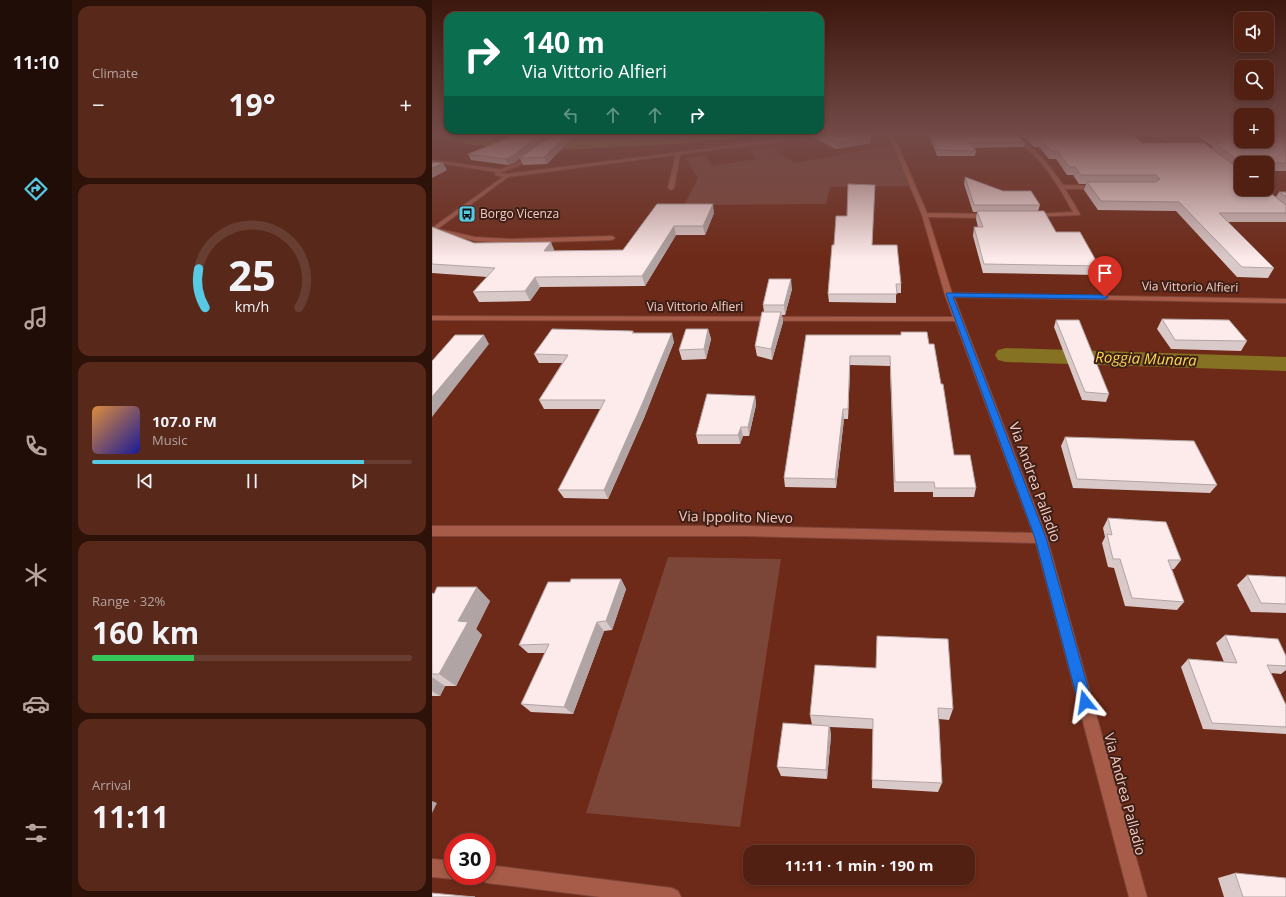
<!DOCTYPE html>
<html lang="en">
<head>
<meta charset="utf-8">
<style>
	:root { --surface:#522012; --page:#58281b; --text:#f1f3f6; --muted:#b5a39f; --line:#683e32; --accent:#58c9e3 }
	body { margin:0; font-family:"Open Sans",sans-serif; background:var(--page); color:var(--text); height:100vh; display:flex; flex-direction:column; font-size:15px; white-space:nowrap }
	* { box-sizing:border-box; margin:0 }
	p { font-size:13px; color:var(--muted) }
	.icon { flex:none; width:22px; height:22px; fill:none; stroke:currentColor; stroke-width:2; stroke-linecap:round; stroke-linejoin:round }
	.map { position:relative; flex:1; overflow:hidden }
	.details { display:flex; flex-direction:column; gap:6px; padding:6px; background:#2d120a; width:360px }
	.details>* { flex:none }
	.banner { position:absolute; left:12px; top:12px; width:380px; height:122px; border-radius:12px; box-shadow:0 2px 6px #0003,0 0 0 1px var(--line); background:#0b6e4f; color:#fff; overflow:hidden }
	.buttons { position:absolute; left:802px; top:12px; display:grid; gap:8px }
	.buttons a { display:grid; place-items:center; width:40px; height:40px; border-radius:8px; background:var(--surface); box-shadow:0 2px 6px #0003,0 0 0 1px var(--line); font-size:20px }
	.speed { position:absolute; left:12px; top:833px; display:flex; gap:8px; font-size:20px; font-weight:700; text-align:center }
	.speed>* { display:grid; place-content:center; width:52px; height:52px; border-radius:50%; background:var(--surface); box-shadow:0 2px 6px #0003,0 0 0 1px var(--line); line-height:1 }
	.speed .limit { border:6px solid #d22; background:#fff; color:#111 }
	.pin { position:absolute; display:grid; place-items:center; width:34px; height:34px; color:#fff; margin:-41px -17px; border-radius:50% 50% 50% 0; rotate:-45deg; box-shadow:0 0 4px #0007 }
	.pin .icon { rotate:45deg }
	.me { position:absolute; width:44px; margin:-22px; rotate:345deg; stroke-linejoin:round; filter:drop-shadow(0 0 3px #0008) }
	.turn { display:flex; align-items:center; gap:14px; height:84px; padding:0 12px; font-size:18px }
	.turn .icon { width:52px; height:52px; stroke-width:2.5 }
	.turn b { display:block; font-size:28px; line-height:34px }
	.lanes { display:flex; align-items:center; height:38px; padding:0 12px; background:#0003; justify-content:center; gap:20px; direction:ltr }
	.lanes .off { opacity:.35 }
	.big { font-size:30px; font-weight:700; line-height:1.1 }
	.details .card { flex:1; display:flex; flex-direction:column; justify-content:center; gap:6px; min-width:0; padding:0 14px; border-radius:12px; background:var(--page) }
	.details .dial { align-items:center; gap:0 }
	.dial svg { height:104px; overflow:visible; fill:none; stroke:var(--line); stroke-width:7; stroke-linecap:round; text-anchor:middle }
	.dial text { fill:var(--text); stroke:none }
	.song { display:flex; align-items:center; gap:12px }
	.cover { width:48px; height:48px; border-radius:6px; background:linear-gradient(135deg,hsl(30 70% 55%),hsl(240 70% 35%)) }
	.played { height:4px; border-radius:2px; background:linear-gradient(90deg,var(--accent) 85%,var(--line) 85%) }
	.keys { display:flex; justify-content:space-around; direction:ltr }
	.heat { display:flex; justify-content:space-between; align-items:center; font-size:22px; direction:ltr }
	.charge { height:6px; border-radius:3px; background:linear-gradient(90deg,#34c759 32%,var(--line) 0) }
	.trip { position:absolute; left:311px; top:845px; width:232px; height:40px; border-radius:12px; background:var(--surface); box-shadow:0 2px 6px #0003,0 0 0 1px var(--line); font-weight:700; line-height:40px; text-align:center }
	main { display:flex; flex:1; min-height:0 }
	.tabs { display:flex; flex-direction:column; width:72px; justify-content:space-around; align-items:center; background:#210d07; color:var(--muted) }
	.tabs .icon { width:28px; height:28px }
	.tabs .active { color:var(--accent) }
	.tabs b { font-size:18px; color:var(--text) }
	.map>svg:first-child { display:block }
</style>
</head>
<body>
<main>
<nav class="tabs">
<b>11:10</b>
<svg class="icon active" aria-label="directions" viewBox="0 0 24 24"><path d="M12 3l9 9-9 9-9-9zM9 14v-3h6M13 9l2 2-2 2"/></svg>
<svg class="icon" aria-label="music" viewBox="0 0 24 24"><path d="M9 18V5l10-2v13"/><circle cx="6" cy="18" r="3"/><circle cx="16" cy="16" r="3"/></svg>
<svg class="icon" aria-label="phone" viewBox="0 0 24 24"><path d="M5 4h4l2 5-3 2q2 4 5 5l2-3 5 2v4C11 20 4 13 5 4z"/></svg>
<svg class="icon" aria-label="climate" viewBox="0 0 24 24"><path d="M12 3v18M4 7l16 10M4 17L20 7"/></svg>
<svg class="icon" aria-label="car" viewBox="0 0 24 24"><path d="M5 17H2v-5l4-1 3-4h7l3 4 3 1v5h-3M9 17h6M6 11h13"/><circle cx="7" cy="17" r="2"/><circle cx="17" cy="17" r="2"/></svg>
<svg class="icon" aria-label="filters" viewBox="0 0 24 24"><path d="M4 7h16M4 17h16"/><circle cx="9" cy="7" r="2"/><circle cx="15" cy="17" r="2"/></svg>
</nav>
<section class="details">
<div class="card"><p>Climate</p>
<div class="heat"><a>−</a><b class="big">19°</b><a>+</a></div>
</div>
<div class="card dial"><svg viewBox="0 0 100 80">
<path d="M14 69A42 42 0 1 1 86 69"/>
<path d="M14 69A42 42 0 0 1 9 39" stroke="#58c9e3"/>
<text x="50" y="56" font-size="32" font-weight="700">25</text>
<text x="50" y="72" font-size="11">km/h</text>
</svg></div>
<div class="card">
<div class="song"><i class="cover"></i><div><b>107.0 FM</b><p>Music</p></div></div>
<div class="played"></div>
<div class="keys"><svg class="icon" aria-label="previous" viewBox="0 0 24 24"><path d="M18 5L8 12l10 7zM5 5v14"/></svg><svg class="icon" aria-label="pause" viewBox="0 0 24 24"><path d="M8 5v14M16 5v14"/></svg><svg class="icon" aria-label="next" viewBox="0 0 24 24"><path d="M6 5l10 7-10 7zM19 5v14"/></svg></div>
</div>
<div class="card"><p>Range · 32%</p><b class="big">160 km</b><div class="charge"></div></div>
<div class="card"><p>Arrival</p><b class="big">11:11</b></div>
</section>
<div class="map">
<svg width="854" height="897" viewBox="0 0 854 897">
	<rect width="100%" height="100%" fill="#6e2a18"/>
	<!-- green -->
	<g fill="#7b4638">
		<path d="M23 133H118L87 143 42 138Z"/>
		<path d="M132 133H295L226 140 122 144Z"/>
		<path d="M461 145 477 186 398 187 394 204 252 205 266 178 254 158 274 156 280 166 325 159 318 151 341 147 362 163Z"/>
		<path d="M236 557 349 559 308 827 154 813Z"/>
	</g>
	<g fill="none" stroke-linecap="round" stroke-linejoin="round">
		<!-- canal -->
		<g fill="#857223" fill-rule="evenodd">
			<path d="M0 133H16L62 141 103 143 201 139 285 133H321L319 135 315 137C267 142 218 146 169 148 112 151 56 151 0 136Z"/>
			<path d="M574 348 854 357V371L574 362 566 360 563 355 566 350Z"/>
		</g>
		<!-- lane casing -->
		<g stroke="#7e4236" stroke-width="2">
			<g id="lane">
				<path d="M246 153 248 154 242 188 239 190 236 188 244 154Z"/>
				<path d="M0 859 21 861V876H27L21 879 0 877Z"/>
				<path d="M55 865 240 888 246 891 249 897H168L55 883 49 880 47 876H55Z"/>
			</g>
		</g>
		<!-- street casing -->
		<g stroke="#7e4236" stroke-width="2">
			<g id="street">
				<path d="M456 133 511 134 513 135 511 136H462L495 213 557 214 560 216 557 218 496 217 520 293 854 299V303L522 297 615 538 715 897H697L604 543 313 536H0V526H313L601 533 523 321 0 320V316L521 317 513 295 490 215Z"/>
				<path d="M718 133H723L740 141 760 145 758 146 737 143Z"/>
				<path d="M749 133H781L779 134H751Z"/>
				<path d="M579 135H583C603 148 618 165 631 185L668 186V188L666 189H633L648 214 647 215 599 217V215L601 214 641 212C625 183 609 156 579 137Z"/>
				<path d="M97 153 101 154 87 166 67 173 64 171 83 164Z"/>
				<path d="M2 228 43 237 78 239 180 236 183 238 180 240 78 243 43 241 0 231V229Z"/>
			</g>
		</g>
		<!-- secondary casing -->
		<g stroke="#7e4236" stroke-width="2">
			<path id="secondary" d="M399 133H409L76 177 0 233V228L71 177 63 175 64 172 0 162V160L67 169 70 171 68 173 75 174Z"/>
		</g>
		<!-- path -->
		<g stroke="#b88273" stroke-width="1" stroke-dasharray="0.5 1.5" stroke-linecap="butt">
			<path d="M33 133 75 140"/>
			<path d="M175 133 246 134"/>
			<path d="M141 135 174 133"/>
			<path d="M57 136 86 135"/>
			<path d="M134 142 187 140 269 133"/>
		</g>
		<!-- lane -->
		<use href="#lane" fill="#a65c48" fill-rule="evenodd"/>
		<!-- street -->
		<use href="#street" fill="#a65c48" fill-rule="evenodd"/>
		<!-- secondary -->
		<use href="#secondary" fill="#a65c48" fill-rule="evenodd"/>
	</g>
	<!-- wall -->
	<g fill="#dac9c9" fill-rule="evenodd">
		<path d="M89 133H122L117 136 82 163 76 165 39 160 36 154Z"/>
		<path d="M123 133H145L115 164 91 165 88 158 119 136Z"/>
		<path d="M372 133H434L439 136V143L404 149 382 138V134L375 135Z"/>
		<path d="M498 133 593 142 592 147 542 148 544 151 543 156H505L498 138Z"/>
		<path d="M583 133H699L710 143 780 149 781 147 766 136 767 133H854V171H842L841 187 838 193 844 197 847 192H854V222H796L842 268 836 278 805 277 744 211 666 210 652 190 654 184H647L641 175H635L624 159H617L607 147H602L595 140ZM809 163H835V189H809Z"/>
		<path d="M533 177 608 205 606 211 624 232 667 266 664 275 551 273 541 236 542 227H546L544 219 545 212H541L532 184Z"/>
		<path d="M443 185 440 245 469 284V293H464V303L397 302 396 294 402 245 415 216Z"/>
		<path d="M225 204 282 213 273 235H244L213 286 108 287 98 301 47 302 41 292 55 277 0 273V227L42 243 123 251 191 250Z"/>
		<path d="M360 289 353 315H350L351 322 340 360 325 356 323 346 332 312 331 305Z"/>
		<path d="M730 319 815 341 809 351 739 349 725 329Z"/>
		<path d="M624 320 677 394 674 402 650 400 622 327Z"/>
		<path d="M276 329 279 339 274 359 250 360 247 350Z"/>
		<path d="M201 331 202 333 242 342 212 418 176 499 132 498 126 490 169 409H112L107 400 130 363H107L102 354Z"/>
		<path d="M469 332 497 344 509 384 522 455 544 488 542 497H501V492H462L458 366 418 365 416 419H412L404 488 353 487 352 478 374 335H469Z"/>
		<path d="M323 396 324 405 317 436H311L308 444H266L264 435Z"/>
		<path d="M633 437 785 485 778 493 641 488 629 446Z"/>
		<path d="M676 518 749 560 742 569H740L752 602 745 610 693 606 682 568 676 567 670 543 673 537 671 528Z"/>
		<path d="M815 575 854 577V613L819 612 805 585Z"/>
		<path d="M189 579 194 589 180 630 172 631 141 714 99 712 89 704 113 653H96L87 645 138 582Z"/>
		<path d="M0 593 58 601 44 629 50 635 24 686H13L8 696H0Z"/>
		<path d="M793 635 854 656V670L849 674 839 673 854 705V734L771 729 749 667 756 659 792 662 784 643Z"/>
		<path d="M445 636 521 709 517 720 507 719 510 783 506 792 440 788 441 729 398 727 399 736 395 779 349 776 345 767 380 725 378 715 444 668Z"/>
		<path d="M803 873 854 897H792L786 878Z"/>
	</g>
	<!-- shaded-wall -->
	<g fill="#b1a4a4">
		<path d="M111 133H122L117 136 82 163 76 165 73 159Z"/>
		<path d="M137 133H145L115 164 112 157Z"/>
		<path d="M375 133H382V134L375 135Z"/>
		<path d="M439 136V143L404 149V142Z"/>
		<path d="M11 163 15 170 0 178V168Z"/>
		<path d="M281 204 282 213 273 235 271 226Z"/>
		<path d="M242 226 244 235 213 286 210 276Z"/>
		<path d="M119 242 123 252 112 251Z"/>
		<path d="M103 277 108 287 98 301 93 291Z"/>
		<path d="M359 279 360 289 353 315 352 305Z"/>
		<path d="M349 312 351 322 340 360 339 349Z"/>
		<path d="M276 329 279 339 274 359 272 349Z"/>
		<path d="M240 333 242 342 212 418 176 499 172 490Z"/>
		<path d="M52 335 57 344 0 417V397Z"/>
		<path d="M418 356V365L416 419V409Z"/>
		<path d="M323 396 324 405 317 436 316 427Z"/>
		<path d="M411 409 412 419 404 488 403 479Z"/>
		<path d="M309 427 311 436 308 444 306 435Z"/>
		<path d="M189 579 194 589 180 630 174 621Z"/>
		<path d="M45 587 58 601 44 629 50 635 24 686 7 674 26 621Z"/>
		<path d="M165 622 172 631 141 714 132 707Z"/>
		<path d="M0 677 13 686 8 696 0 691Z"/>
		<path d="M397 726 399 736 395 779 394 770Z"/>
		<path d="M0 801 5 803 0 813Z"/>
	</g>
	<!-- building -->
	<g fill="#fdeaea" stroke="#b1a4a4">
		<path d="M89 133H111L80 156 73 159 36 154Z"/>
		<path d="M123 133H137L112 157 88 158 119 136Z"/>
		<path d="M385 133H434L439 136 404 142Z"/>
		<path d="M499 133H581L593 142H538L544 151 505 150Z"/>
		<path d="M597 133H699L710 143H772L809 170V189H833L854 205V213H787L842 268 810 267 747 202 669 201 655 182H723L728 179 724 175H649L643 167H637L626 151H619L609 139H604Z"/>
		<path d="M775 133H809V141H835V133H854V163H842L841 187 835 182V163H809L783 143H790Z"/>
		<path d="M0 162 11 163 0 168Z"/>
		<path d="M533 177 571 191H599L608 205H542Z"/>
		<path d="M416 184 443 185 440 245H465L469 284H464L465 294H396L400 245H402L404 216H415Z"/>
		<path d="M847 192H854V197Z"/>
		<path d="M225 204H281L271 226H242L210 276 103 277 93 291 41 292 63 268 0 264V227L42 243 119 242 112 251 191 250Z"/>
		<path d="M545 211H612L624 232H648L667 266 552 264 542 227H551Z"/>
		<path d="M337 279H359L352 305H331Z"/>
		<path d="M330 312H349L339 349 323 346Z"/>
		<path d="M730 319 797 320 815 341 743 340Z"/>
		<path d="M624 320H647L677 394 653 392Z"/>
		<path d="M120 329 201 331 200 333H240L208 409 172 490H126L173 400H107L136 355 102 354Z"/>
		<path d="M254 329H276L272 349 247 350Z"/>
		<path d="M469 332H495L497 344H502L509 384H511L522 455H538L544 488H503L502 482H463L458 356H418L416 409H411L403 479 352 478 374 335H469Z"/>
		<path d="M23 335H52L0 397V361Z"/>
		<path d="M275 394 323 396 316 427H309L306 435H264Z"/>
		<path d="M633 437 762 441 785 485 645 479Z"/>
		<path d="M676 518 734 522 749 560H736L752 602 700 598 688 559H681L675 534 680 535Z"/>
		<path d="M815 575 854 577V604L829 603Z"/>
		<path d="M139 579H189L174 621 165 622 132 707 89 704 117 644 87 645 116 582H138Z"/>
		<path d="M5 587H45L26 621 36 622 7 674H0V593L2 594Z"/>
		<path d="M793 635 846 639 854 656V666L835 665 854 705V727L780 723 756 659 805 663Z"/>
		<path d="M445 636 516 639 521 709 506 708 510 783 440 780 441 719 378 715 383 665 444 668Z"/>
		<path d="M351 723 397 726 394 770 345 767Z"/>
		<path d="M803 873 854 878V897H811Z"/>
		<path d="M0 893 43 897H0Z"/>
	</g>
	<!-- sky -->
	<linearGradient id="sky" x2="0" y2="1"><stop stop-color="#3c170d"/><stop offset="0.52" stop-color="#734a48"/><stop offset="1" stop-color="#734a48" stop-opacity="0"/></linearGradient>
	<rect width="854" height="258" fill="url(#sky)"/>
	<!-- route -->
	<path fill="#1a73e8" stroke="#114b97" d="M515 293 673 295 676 297 673 299 521 297 614 538 660 702 658 707 653 709 648 707 646 702 603 538 514 294Z"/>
	<!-- icons -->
	<defs>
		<g id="bus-square" transform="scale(0.9)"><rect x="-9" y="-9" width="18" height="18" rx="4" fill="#58c9e3" stroke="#3e1f17"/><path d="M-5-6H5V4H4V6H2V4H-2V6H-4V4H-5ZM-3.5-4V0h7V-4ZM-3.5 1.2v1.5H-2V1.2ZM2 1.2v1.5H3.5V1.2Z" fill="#111"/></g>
	</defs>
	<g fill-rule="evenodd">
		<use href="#bus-square" x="35" y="214"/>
	</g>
	<g text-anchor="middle" stroke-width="4" stroke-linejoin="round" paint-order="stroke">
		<!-- far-poi labels -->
		<g font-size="12" fill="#f6ccc0" stroke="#3e1f17" text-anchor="start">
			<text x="48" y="218">Borgo Vicenza</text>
		</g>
		<!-- far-street labels -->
		<g font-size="12" fill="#f6ccc0" stroke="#3e1f17">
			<text transform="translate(758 287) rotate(1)" y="4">Via Vittorio Alfieri</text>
			<text x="263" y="311">Via Vittorio Alfieri</text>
		</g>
		<!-- street labels -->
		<g font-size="14" fill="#f6ccc0" stroke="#3e1f17">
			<text transform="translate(603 482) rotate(70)" y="5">Via Andrea Palladio</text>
			<text transform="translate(304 517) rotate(1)" y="5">Via Ippolito Nievo</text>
			<text transform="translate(693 794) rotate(75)" y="5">Via Andrea Palladio</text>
		</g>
		<!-- water labels -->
		<g font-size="15" font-style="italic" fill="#f9d951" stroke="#3e1f17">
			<text transform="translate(714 359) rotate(2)" y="5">Roggia Munara</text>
		</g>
	</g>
</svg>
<div class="buttons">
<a><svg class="icon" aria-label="sound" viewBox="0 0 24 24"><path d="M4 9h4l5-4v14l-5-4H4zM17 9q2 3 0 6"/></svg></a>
<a><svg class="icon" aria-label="search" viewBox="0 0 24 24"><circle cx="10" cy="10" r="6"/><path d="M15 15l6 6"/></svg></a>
<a>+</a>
<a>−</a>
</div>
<div class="speed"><div class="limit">30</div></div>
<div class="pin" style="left:673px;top:297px;background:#d93025"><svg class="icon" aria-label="arrive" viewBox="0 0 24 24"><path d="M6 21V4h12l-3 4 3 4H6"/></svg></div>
<svg class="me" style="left:653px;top:702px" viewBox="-20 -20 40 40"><path d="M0-17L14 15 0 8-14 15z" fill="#1a73e8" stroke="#fff" stroke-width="4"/></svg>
<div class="trip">11:11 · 1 min · 190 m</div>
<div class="banner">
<div class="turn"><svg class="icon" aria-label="right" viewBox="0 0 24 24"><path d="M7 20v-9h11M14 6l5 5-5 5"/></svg><div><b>140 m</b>Via Vittorio Alfieri</div></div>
<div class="lanes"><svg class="icon off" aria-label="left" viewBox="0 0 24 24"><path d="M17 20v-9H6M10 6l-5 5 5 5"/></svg><svg class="icon off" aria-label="ahead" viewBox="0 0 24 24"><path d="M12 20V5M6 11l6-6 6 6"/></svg><svg class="icon off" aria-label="ahead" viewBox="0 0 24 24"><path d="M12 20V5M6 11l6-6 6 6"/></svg><svg class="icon" aria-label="right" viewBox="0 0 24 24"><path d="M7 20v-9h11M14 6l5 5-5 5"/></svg></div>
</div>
</div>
</main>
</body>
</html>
